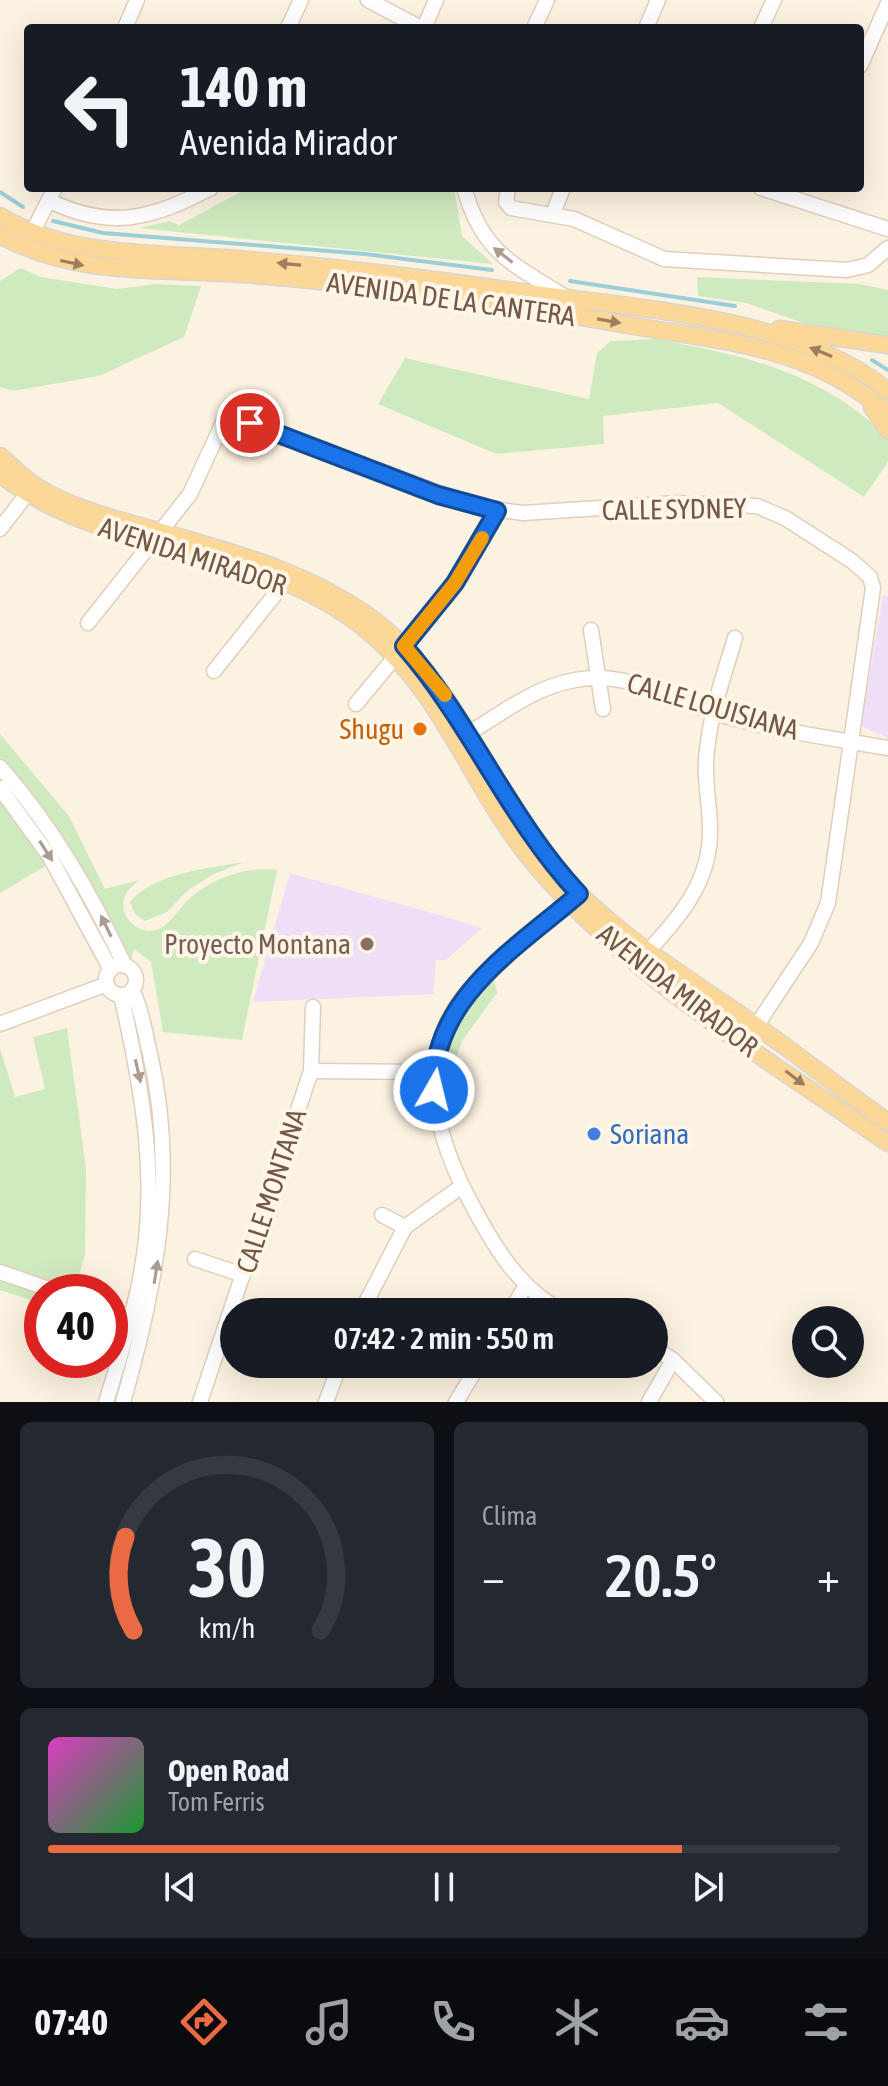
<!DOCTYPE html>
<html lang="es">
<head>
<meta charset="utf-8">
<style>
	:root { --surface:#171b24; --page:#242831; --text:#f1f3f6; --muted:#9ea1a6; --line:#363941; --accent:#e96a43 }
	body { margin:0; font-family:"Asap Condensed",sans-serif; background:var(--page); color:var(--text); height:100vh; display:flex; flex-direction:column; font-size:30px; white-space:nowrap }
	* { box-sizing:border-box; margin:0 }
	p { font-size:26px; color:var(--muted) }
	.icon { flex:none; width:44px; height:44px; fill:none; stroke:currentColor; stroke-width:2; stroke-linecap:round; stroke-linejoin:round }
	.map { position:relative; height:1402px; overflow:hidden }
	.side { display:flex; flex-direction:column; gap:20px; padding:20px; background:#0d0f14; flex:1 }
	.side>* { flex:none }
	.guide { position:absolute; left:24px; top:24px; width:840px; height:168px; border-radius:8px; box-shadow:0 8px 32px #0002; background:#171b24; color:var(--text); overflow:hidden }
	.controls { position:absolute; left:792px; top:1306px; display:grid; gap:16px }
	.controls a { display:grid; place-items:center; width:72px; height:72px; border-radius:50%; background:var(--surface); box-shadow:0 8px 32px #0002; font-size:40px }
	.speed { position:absolute; left:24px; top:1274px; display:flex; gap:16px; font-size:40px; font-weight:700; text-align:center }
	.speed>* { display:grid; place-content:center; width:104px; height:104px; border-radius:50%; background:var(--surface); box-shadow:0 8px 32px #0002; line-height:1 }
	.speed .limit { border:12px solid #d22; background:#fff; color:#111 }
	.pin { position:absolute; display:grid; place-items:center; width:68px; height:68px; color:#fff; margin:-34px; border:4px solid #fff; border-radius:50%; box-shadow:0 2px 8px #0007 }
	.me { position:absolute; width:88px; margin:-44px; rotate:8deg; stroke-linejoin:round; filter:drop-shadow(0 0 6px #0008) }
	.turn { display:flex; align-items:center; gap:28px; height:168px; padding:0 24px; font-size:36px }
	.turn .icon { width:104px; height:104px; stroke-width:2.5 }
	.turn b { display:block; font-size:56px; line-height:68px }
	.big { font-size:60px; font-weight:600; line-height:1.1 }
	.side .card { flex:1; display:flex; flex-direction:column; justify-content:center; gap:12px; min-width:0; padding:0 28px; border-radius:12px; background:var(--page) }
	.side .dial { align-items:center; gap:0 }
	.dial svg { height:208px; overflow:visible; fill:none; stroke:var(--line); stroke-width:7; stroke-linecap:round; text-anchor:middle }
	.dial text { fill:var(--text); stroke:none }
	.song { display:flex; align-items:center; gap:24px }
	.cover { width:96px; height:96px; border-radius:12px; background:linear-gradient(135deg,hsl(310 70% 55%),hsl(130 70% 35%)) }
	.played { height:8px; border-radius:4px; background:linear-gradient(90deg,var(--accent) 80%,var(--line) 80%) }
	.keys { display:flex; justify-content:space-around; direction:ltr }
	.heat { display:flex; justify-content:space-between; align-items:center; font-size:44px; direction:ltr }
	.side .tiles { flex:1; display:grid; gap:20px; grid-template-columns:1fr 1fr }
	.card:last-child { grid-column:span 2 }
	.trip { position:absolute; left:220px; top:1298px; width:448px; height:80px; border-radius:40px; background:var(--surface); box-shadow:0 8px 32px #0002; font-weight:600; line-height:80px; text-align:center }
	.tab-bar { display:flex; height:128px; justify-content:space-around; align-items:center; background:#090b0e; color:var(--muted) }
	.tab-bar .icon { width:56px; height:56px }
	.tab-bar .active { color:var(--accent) }
	.tab-bar b { font-size:36px; color:var(--text) }
	.map>svg:first-child { display:block }
</style>
</head>
<body>
<div class="map">
<svg width="888" height="1402" viewBox="0 0 888 1402">
	<rect width="100%" height="100%" fill="#fcf2e1"/>
	<!-- education -->
	<g fill="#efdef8">
		<path d="M883 595 888 596V738L861 726Z"/>
		<path d="M290 873 439 915 482 928 446 960H436L433 994 253 1002Z"/>
	</g>
	<!-- green -->
	<g fill="#d0eabf">
		<path d="M248 188H454L462 236 493 264 139 228 170 221 179 225Z"/>
		<path d="M20 268 41 277 117 289 156 284 201 286 184 337 99 376 13 391 0 387V281Z"/>
		<path d="M697 277 859 284 888 290V339L815 327 746 303 698 296Z"/>
		<path d="M656 339C748 357 818 370 888 438V462L864 497 718 403 603 416 604 444 496 454 378 404 405 358 589 399 597 353 611 341Z"/>
		<path d="M0 734 69 816 105 889 139 880C135 884 128 889 126 894 115 914 139 938 159 929 170 924 178 910 186 902 209 879 244 866 277 870L242 1040 163 1032 151 962 134 949 129 967 0 762Z"/>
		<path d="M0 786 56 860 0 893Z"/>
		<path d="M244 862 214 874 188 890 167 912 145 921 135 914 130 902C154 873 208 868 244 862Z"/>
		<path d="M494 980 497 993 462 1041 446 1084 442 1086C441 1046 463 1005 494 980Z"/>
		<path d="M67 1028 86 1168 85 1255 74 1292H42V1304L0 1290V1048L15 1097 45 1089 33 1037Z"/>
	</g>
	<g fill="none" stroke-linecap="round" stroke-linejoin="round">
		<!-- stream -->
		<g stroke="#9bced8" stroke-width="4">
			<path d="M0 192 23 207"/>
			<path d="M53 221 103 233 365 254 492 270"/>
			<path d="M570 281 735 306"/>
			<path d="M872 360 888 370"/>
		</g>
		<!-- minor casing -->
		<g stroke="#e1cebd" stroke-width="17">
			<g id="minor">
				<path d="M368 0 421 28"/>
				<path d="M125 28 137 0"/>
				<path d="M288 28 301 0"/>
				<path d="M424 28 436 0"/>
				<path d="M534 28 547 0"/>
				<path d="M646 28 658 0"/>
				<path d="M761 28 774 0"/>
				<path d="M860 66 888 3"/>
				<path d="M464 188C483 254 513 264 567 298"/>
				<path d="M508 188 506 202 511 208 574 219 664 259 847 270 868 265 888 248"/>
				<path d="M761 188 888 229"/>
				<path d="M50 201C112 231 153 218 211 188"/>
				<path d="M553 214 563 188"/>
				<path d="M32 233 55 188"/>
				<path d="M0 529 34 485"/>
				<path d="M88 623 190 494 227 414 477 507 523 513 677 503 757 506 785 518 852 561 870 577 873 588 828 903 811 943 745 1043"/>
				<path d="M591 630 603 709"/>
				<path d="M214 671 289 577"/>
				<path d="M356 704 440 603 497 511"/>
				<path d="M462 737C499 716 531 688 575 680 628 670 666 698 715 713 771 730 830 738 888 748"/>
				<path d="M0 767C53 827 91 894 125 966"/>
				<path d="M0 788 50 857 111 970"/>
				<path d="M648 951C681 916 711 880 710 829 710 803 703 777 707 750 711 711 724 675 735 638"/>
				<circle cx="121" cy="980" r="15"/>
				<path d="M0 1024 107 984"/>
				<path d="M311 1071 433 1072"/>
				<path d="M382 1215 405 1227"/>
				<path d="M195 1259 243 1275"/>
				<path d="M0 1272 58 1292"/>
				<path d="M110 1310 138 1320"/>
				<path d="M361 1312 405 1227 462 1186"/>
				<path d="M510 1312 526 1285"/>
				<path d="M563 1312C518 1288 493 1245 470 1201 435 1135 412 1054 469 990 500 955 540 928 575 897"/>
				<path d="M654 1348 673 1360 716 1402"/>
				<path d="M106 1402C118 1363 131 1324 139 1284 160 1185 143 1092 121 995"/>
				<path d="M123 1402C156 1287 178 1174 150 1054 145 1033 142 1010 132 990"/>
				<path d="M200 1402 311 1071 313 1007"/>
				<path d="M326 1402 340 1364"/>
				<path d="M456 1402 479 1364"/>
				<path d="M649 1402 673 1360"/>
			</g>
		</g>
		<!-- major casing -->
		<g stroke="#dbd4cf" stroke-width="19">
			<g id="major">
				<path d="M0 216C69 258 157 253 236 259 338 267 440 280 542 295 653 310 799 319 888 391"/>
				<path d="M0 235C76 277 159 268 243 274 374 284 505 303 634 326 685 335 738 340 788 357 823 368 861 389 888 414"/>
				<path d="M779 329 888 345"/>
				<path d="M872 407 888 430"/>
				<path d="M0 456C12 466 24 479 37 487 75 510 119 520 161 532 235 553 310 573 372 619 459 683 489 791 557 870 611 933 685 976 751 1022 798 1055 842 1090 888 1122"/>
				<path d="M0 474C103 556 250 542 355 621 446 689 467 785 537 867 633 979 768 1060 888 1143"/>
			</g>
		</g>
		<!-- minor -->
		<use href="#minor" stroke="#fff" stroke-width="14"/>
		<!-- major -->
		<use href="#major" stroke="#fcd898" stroke-width="16"/>
	</g>
	<!-- one-way arrows -->
	<defs><path id="oneway-solid" d="M-6-.8H1V-3.2L6.5 0L1 3.2V.8H-6Z" transform="scale(2)"/></defs>
	<g fill="#ac9b91">
		<use href="#oneway-solid" transform="translate(503 255) rotate(-142)"/>
		<use href="#oneway-solid" transform="translate(46 851) rotate(57)"/>
		<use href="#oneway-solid" transform="translate(106 926) rotate(-116)"/>
		<use href="#oneway-solid" transform="translate(138 1071) rotate(77)"/>
		<use href="#oneway-solid" transform="translate(156 1272) rotate(-81)"/>
	</g>
	<g fill="#9d7e60">
		<use href="#oneway-solid" transform="translate(72 263) rotate(12)"/>
		<use href="#oneway-solid" transform="translate(289 264) rotate(-175)"/>
		<use href="#oneway-solid" transform="translate(609 321) rotate(10)"/>
		<use href="#oneway-solid" transform="translate(821 352) rotate(-158)"/>
		<use href="#oneway-solid" transform="translate(795 1078) rotate(37)"/>
	</g>
	<g fill="none" stroke-linecap="round" stroke-linejoin="round">
		<!-- route casing -->
		<g stroke="#114b97" stroke-width="20">
			<path id="route" d="M250 423 438 495 497 511 455 583 404 646C471 723 509 819 579 894 518 947 431 998 434 1090"/>
		</g>
		<!-- route -->
		<use href="#route" stroke="#1a73e8" stroke-width="14"/>
		<!-- slow -->
		<path stroke="#f59e0b" stroke-width="14" d="M445 695 404 646 455 583 482 538"/>
	</g>
	<!-- markers -->
	<circle fill="#e8710a" stroke="#fff6e7" stroke-width="3" cx="420" cy="729" r="8"/>
	<circle fill="#8d6e63" stroke="#fff6e7" stroke-width="3" cx="367" cy="944" r="8"/>
	<circle fill="#3f7fe0" stroke="#fff6e7" stroke-width="3" cx="594" cy="1134" r="8"/>
	<g text-anchor="middle" stroke-width="8" stroke-linejoin="round" paint-order="stroke">
		<!-- street labels -->
		<g font-size="28" fill="#745848" stroke="#fff6e7">
			<text transform="translate(451 299) rotate(8)" y="10">AVENIDA DE LA CANTERA</text>
			<text transform="translate(674 509) rotate(-1)" y="10">CALLE SYDNEY</text>
			<text transform="translate(193 556) rotate(18)" y="10">AVENIDA MIRADOR</text>
			<text transform="translate(713 706) rotate(16)" y="10">CALLE LOUISIANA</text>
			<text transform="translate(678 990) rotate(38)" y="10">AVENIDA MIRADOR</text>
			<text transform="translate(271 1191) rotate(-72)" y="10">CALLE MONTANA</text>
		</g>
		<!-- food labels -->
		<g font-size="28" fill="#c56008" stroke="#fff6e7" text-anchor="end">
			<text x="404" y="739">Shugu</text>
		</g>
		<!-- education labels -->
		<g font-size="28" fill="#785e54" stroke="#fff6e7" text-anchor="end">
			<text x="351" y="954">Proyecto Montana</text>
		</g>
		<!-- shop labels -->
		<g font-size="28" fill="#366cbe" stroke="#fff6e7" text-anchor="start">
			<text x="610" y="1144">Soriana</text>
		</g>
	</g>
</svg>
<div class="controls">
<a><svg class="icon" aria-label="search" viewBox="0 0 24 24"><circle cx="10" cy="10" r="6"/><path d="M15 15l6 6"/></svg></a>
</div>
<div class="speed"><div class="limit">40</div></div>
<div class="pin" style="left:250px;top:423px;background:#d93025"><svg class="icon" aria-label="arrive" viewBox="0 0 24 24"><path d="M6 21V4h12l-3 4 3 4H6"/></svg></div>
<svg class="me" style="left:434px;top:1090px" viewBox="-20 -20 40 40"><circle r="17" fill="#1a73e8" stroke="#fff" stroke-width="3"/><path d="M0-11L8 9 0 5-8 9z" fill="#fff"/></svg>
<div class="trip">07:42 · 2 min · 550 m</div>
<div class="guide">
<div class="turn"><svg class="icon" aria-label="left" viewBox="0 0 24 24"><path d="M17 20v-9H6M10 6l-5 5 5 5"/></svg><div><b>140 m</b>Avenida Mirador</div></div>
</div>
</div>
<section class="side">
<div class="tiles">
<div class="card dial"><svg viewBox="0 0 100 80">
<path d="M14 69A42 42 0 1 1 86 69"/>
<path d="M14 69A42 42 0 0 1 11 33" stroke="#e96a43"/>
<text x="50" y="56" font-size="32" font-weight="700">30</text>
<text x="50" y="72" font-size="11">km/h</text>
</svg></div>
<div class="card"><p>Clima</p>
<div class="heat"><a>−</a><b class="big">20.5°</b><a>+</a></div>
</div>
<div class="card">
<div class="song"><i class="cover"></i><div><b>Open Road</b><p>Tom Ferris</p></div></div>
<div class="played"></div>
<div class="keys"><svg class="icon" aria-label="previous" viewBox="0 0 24 24"><path d="M18 5L8 12l10 7zM5 5v14"/></svg><svg class="icon" aria-label="pause" viewBox="0 0 24 24"><path d="M8 5v14M16 5v14"/></svg><svg class="icon" aria-label="next" viewBox="0 0 24 24"><path d="M6 5l10 7-10 7zM19 5v14"/></svg></div>
</div>
</div>
</section>
<nav class="tab-bar">
<b>07:40</b>
<svg class="icon active" aria-label="directions" viewBox="0 0 24 24"><path d="M12 3l9 9-9 9-9-9zM9 14v-3h6M13 9l2 2-2 2"/></svg>
<svg class="icon" aria-label="music" viewBox="0 0 24 24"><path d="M9 18V5l10-2v13"/><circle cx="6" cy="18" r="3"/><circle cx="16" cy="16" r="3"/></svg>
<svg class="icon" aria-label="phone" viewBox="0 0 24 24"><path d="M5 4h4l2 5-3 2q2 4 5 5l2-3 5 2v4C11 20 4 13 5 4z"/></svg>
<svg class="icon" aria-label="climate" viewBox="0 0 24 24"><path d="M12 3v18M4 7l16 10M4 17L20 7"/></svg>
<svg class="icon" aria-label="car" viewBox="0 0 24 24"><path d="M5 17H2v-5l4-1 3-4h7l3 4 3 1v5h-3M9 17h6M6 11h13"/><circle cx="7" cy="17" r="2"/><circle cx="17" cy="17" r="2"/></svg>
<svg class="icon" aria-label="filters" viewBox="0 0 24 24"><path d="M4 7h16M4 17h16"/><circle cx="9" cy="7" r="2"/><circle cx="15" cy="17" r="2"/></svg>
</nav>
</body>
</html>
